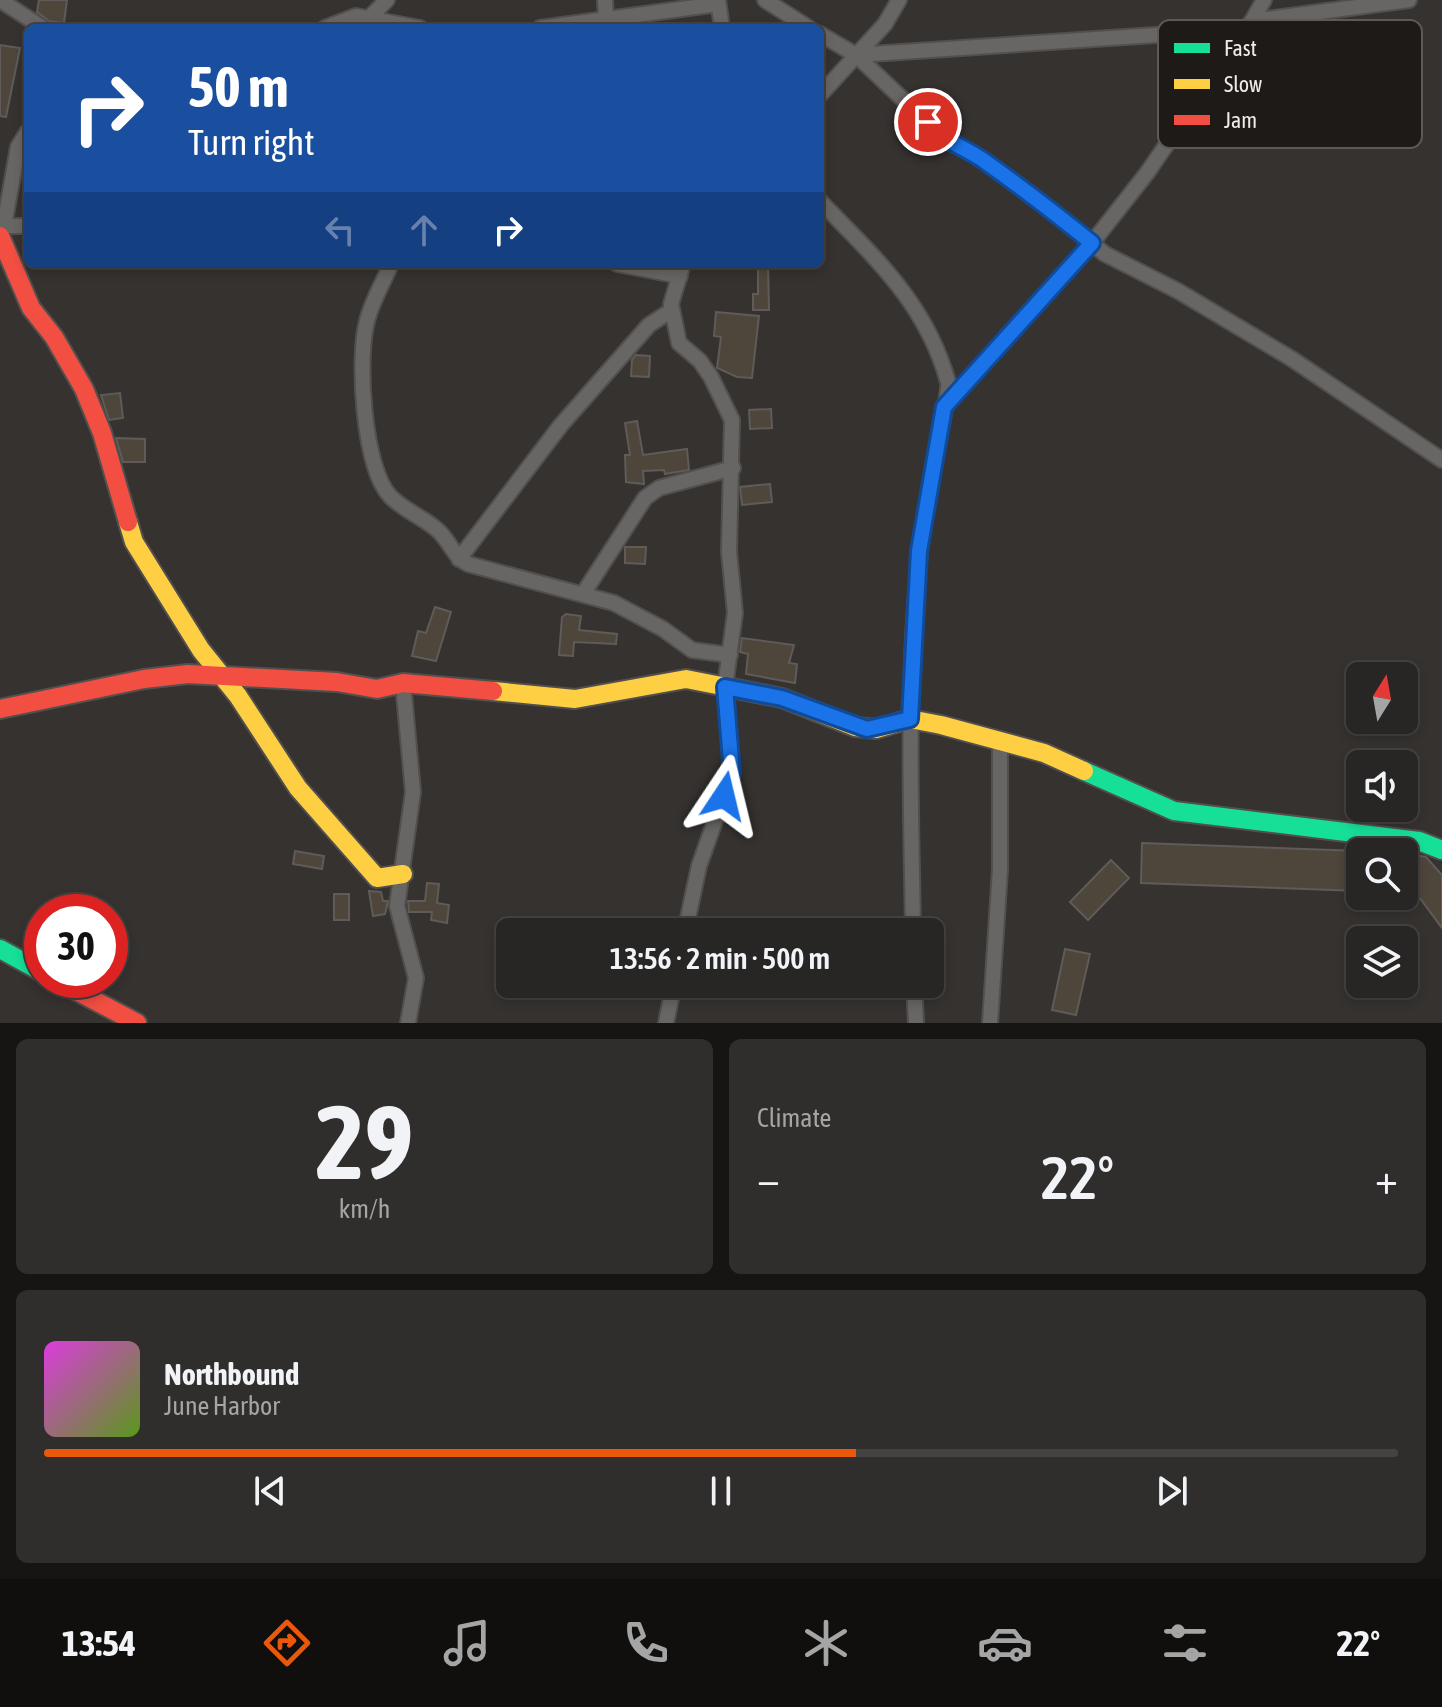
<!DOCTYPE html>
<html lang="en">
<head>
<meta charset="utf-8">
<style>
	:root { --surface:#282624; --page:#302e2c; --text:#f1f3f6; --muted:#a5a5a6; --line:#444341; --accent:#ea580c }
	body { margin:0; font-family:"Asap Condensed",sans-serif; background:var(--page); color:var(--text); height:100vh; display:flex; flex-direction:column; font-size:30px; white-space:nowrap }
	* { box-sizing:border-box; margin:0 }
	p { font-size:26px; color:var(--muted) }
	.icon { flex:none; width:44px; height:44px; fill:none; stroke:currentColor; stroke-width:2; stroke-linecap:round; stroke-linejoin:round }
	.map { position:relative; height:1023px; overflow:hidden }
	.side { display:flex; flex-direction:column; gap:16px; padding:16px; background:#161514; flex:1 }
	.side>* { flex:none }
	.banner { position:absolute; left:24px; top:24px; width:800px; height:244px; border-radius:12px; box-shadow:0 4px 12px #0003,0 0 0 2px var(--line); background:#1a4fa0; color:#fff; overflow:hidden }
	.needle { width:52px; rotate:11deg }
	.fabs { position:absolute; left:1346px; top:662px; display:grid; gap:16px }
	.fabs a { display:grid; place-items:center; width:72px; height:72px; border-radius:12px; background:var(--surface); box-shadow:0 4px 12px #0003,0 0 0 2px var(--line); font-size:40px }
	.speed { position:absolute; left:24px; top:894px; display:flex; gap:16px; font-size:40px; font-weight:700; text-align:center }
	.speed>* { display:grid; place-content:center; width:104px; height:104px; border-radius:50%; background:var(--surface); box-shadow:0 4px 12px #0003,0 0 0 2px var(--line); line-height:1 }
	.speed .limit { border:12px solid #d22; background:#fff; color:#111 }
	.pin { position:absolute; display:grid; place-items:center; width:68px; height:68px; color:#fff; margin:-34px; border:4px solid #fff; border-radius:50%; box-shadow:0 2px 8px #0007 }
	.me { position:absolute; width:88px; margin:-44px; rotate:10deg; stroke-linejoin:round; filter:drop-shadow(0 0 6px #0008) }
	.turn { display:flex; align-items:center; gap:28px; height:168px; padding:0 32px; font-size:36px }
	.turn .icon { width:104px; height:104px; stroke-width:2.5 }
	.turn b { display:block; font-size:56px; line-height:68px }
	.lanes { display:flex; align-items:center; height:76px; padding:0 32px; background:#0003; justify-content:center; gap:40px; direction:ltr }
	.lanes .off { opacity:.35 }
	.big { font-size:60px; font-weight:600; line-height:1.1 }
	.side .card { flex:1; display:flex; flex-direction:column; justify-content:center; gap:12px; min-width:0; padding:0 28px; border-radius:12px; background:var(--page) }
	.side .dial { align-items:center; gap:0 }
	.dial b { font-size:104px; line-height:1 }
	.song { display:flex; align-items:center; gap:24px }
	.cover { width:96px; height:96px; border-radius:12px; background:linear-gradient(135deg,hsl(300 70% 55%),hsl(90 70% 35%)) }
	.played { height:8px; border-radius:4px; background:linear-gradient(90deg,var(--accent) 60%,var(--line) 60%) }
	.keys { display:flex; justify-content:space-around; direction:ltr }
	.heat { display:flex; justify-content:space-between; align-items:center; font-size:44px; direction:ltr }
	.side .tiles { flex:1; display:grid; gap:16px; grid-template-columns:1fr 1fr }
	.card:last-child { grid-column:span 2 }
	.trip { position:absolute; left:496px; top:918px; width:448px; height:80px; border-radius:12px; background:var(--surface); box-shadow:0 4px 12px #0003,0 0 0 2px var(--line); font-weight:600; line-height:80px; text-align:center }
	.menu { display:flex; height:128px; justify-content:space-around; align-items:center; background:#100f0e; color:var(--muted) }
	.menu .icon { width:56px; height:56px }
	.menu .on { color:var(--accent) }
	.menu b { font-size:36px; color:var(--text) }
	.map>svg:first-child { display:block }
</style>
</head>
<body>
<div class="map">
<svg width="1442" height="1023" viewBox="0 0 1442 1023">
	<rect width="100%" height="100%" fill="#353230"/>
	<!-- building -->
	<g fill="#4e463b" stroke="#5e5b59" stroke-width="2">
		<path d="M39 0H67L64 23 49 21 37 12Z"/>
		<path d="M0 45 20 48 6 117 0 116Z"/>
		<path d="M758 264H768L769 310H753V294H758Z"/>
		<path d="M716 312 759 316 752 378 737 377 717 368 721 337 714 336Z"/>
		<path d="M636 355 650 356 649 377 631 376 632 360Z"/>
		<path d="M120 393 123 418 109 420 101 395Z"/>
		<path d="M771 409 772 428 750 429 749 410Z"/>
		<path d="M637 421 643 455 687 449 689 470 665 474 664 470 643 471 644 484 626 482 625 455H630L625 423Z"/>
		<path d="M116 438 145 439V462H123Z"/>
		<path d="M770 484 772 502 742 505 740 487Z"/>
		<path d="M625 547H646L645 564 625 563Z"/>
		<path d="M435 607 451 612 436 661 412 656 418 631 426 633Z"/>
		<path d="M566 614 581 616 579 630 617 634 616 644 574 642 573 656 559 655 562 617Z"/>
		<path d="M742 638 794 645 789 663 797 664 795 683 746 674 748 654 740 652Z"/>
		<path d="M1142 843 1360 851V891L1141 883Z"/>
		<path d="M295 851 324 856 322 869 293 864Z"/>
		<path d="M1404 853 1426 857 1442 875V928L1416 893H1404Z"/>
		<path d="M1111 860 1129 878 1088 920 1070 902Z"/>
		<path d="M427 883 439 884 437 903 449 905 447 923 431 920 432 912H409L408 901H425Z"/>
		<path d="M369 891 381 892 383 901H388L385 914 373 916Z"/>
		<rect x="334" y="894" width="15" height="26"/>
		<path d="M1065 949 1090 954 1076 1015 1052 1010Z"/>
	</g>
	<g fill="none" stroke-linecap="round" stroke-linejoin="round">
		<!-- street casing -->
		<g stroke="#52504e" stroke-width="18">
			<g id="street">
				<path d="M0 0 43 28"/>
				<path d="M605 0 606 19"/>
				<path d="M718 0 722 28"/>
				<path d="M765 0 809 28"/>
				<path d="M370 17 387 0"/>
				<path d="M1252 21 1264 0"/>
				<path d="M325 28 356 16 420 28"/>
				<path d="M540 28 718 4"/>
				<path d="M820 34 856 55 948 142 973 153 1035 197 1105 254 1178 291 1292 359 1442 460"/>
				<path d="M856 55 1246 29 1252 21 1409 0"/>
				<path d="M820 95 885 24 899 0"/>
				<path d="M820 201C875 258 926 303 948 382 950 390 930 484 927 501 904 643 911 789 913 932"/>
				<path d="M0 226H28"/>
				<path d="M4 226 18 147 28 131"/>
				<path d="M391 264C383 283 372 301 367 321 357 358 363 467 390 496 403 510 421 516 435 528 449 538 452 556 468 564L614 603 663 629 692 650 730 655"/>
				<path d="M617 264 680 276"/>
				<path d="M683 264 671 304 679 343 700 361 711 377 732 420 729 552 735 613 725 687 732 773 699 866 685 932"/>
				<path d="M948 403 1092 243 1147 173 1246 29"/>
				<path d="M459 559 561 425 649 325 672 310"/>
				<path d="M583 594 645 498 659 488 733 468"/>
				<path d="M403 683 413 792 397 906 416 978 408 1023"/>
				<path d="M914 984 916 1023"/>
				<path d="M666 1023 674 984"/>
				<path d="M990 1023 1000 870V741"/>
			</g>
		</g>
		<!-- fast casing -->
		<g stroke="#52504e" stroke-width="22">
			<g id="fast">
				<path d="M1084 771 1174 811 1419 841 1442 850"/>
				<path d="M0 949 42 972"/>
			</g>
		</g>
		<!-- slow casing -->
		<g stroke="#52504e" stroke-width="22">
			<g id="slow">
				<path d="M128 522 134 542 201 650 238 696 298 788 377 878 403 874"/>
				<path d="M493 691 575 699 686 679 782 698 855 727 876 729 910 719 941 725 1044 753 1084 771"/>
			</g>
		</g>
		<!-- jam casing -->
		<g stroke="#52504e" stroke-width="22">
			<g id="jam">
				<path d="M0 236 31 308 54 337 84 389 102 433 128 522"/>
				<path d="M0 709 144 679 188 674 337 682 377 689 403 683 493 691"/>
				<path d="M56 980 137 1023"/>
			</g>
		</g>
		<!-- street -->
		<use href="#street" stroke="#676665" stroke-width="14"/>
		<!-- fast -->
		<use href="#fast" stroke="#16e098" stroke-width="18"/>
		<!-- slow -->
		<use href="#slow" stroke="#ffcf43" stroke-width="18"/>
		<!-- jam -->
		<use href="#jam" stroke="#f24e42" stroke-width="18"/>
	</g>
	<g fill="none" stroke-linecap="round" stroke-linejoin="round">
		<!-- route casing -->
		<g stroke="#114b97" stroke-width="20">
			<path id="route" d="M724 796 732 773 725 687 782 698 867 729 910 719 919 551 944 407 1092 243C1056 214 1021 187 983 160 963 147 944 141 928 122"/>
		</g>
		<!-- route -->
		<use href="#route" stroke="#1a73e8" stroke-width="14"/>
	</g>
	<!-- legend -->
	<rect x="1158" y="20" width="264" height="128" rx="12" fill="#1d1a18" stroke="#5c5957" stroke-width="2"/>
	<rect x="1174" y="43" width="36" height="10" fill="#16e098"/>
	<rect x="1174" y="79" width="36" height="10" fill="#ffcf43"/>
	<rect x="1174" y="115" width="36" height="10" fill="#f24e42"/>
	<g font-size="22" fill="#f0ece9">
		<text x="1224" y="56">Fast</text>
		<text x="1224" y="92">Slow</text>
		<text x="1224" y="128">Jam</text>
	</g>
</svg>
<div class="fabs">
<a><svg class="needle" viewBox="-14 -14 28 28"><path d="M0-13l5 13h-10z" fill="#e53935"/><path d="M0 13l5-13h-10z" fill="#a5a5a6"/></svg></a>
<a><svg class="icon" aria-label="sound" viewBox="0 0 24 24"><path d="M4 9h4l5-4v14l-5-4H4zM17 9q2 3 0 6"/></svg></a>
<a><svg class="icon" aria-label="search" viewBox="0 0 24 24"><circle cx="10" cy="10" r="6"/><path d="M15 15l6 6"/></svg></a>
<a><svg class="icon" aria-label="layers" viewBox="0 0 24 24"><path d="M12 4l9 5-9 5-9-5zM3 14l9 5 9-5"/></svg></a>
</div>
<div class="speed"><div class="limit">30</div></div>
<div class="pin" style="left:928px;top:122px;background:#d93025"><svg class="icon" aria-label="arrive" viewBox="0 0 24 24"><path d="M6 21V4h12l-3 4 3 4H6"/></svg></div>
<svg class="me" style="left:724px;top:796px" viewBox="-20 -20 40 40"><path d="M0-17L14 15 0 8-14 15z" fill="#1a73e8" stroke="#fff" stroke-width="4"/></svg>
<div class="trip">13:56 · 2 min · 500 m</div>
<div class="banner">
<div class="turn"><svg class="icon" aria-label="right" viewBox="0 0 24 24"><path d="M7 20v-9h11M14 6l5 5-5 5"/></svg><div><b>50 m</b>Turn right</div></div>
<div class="lanes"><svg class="icon off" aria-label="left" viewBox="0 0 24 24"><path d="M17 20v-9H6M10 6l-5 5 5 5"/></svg><svg class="icon off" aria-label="ahead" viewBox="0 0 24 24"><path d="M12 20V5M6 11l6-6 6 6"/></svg><svg class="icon" aria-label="right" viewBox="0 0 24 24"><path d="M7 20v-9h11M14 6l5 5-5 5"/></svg></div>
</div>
</div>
<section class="side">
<div class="tiles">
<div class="card dial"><b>29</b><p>km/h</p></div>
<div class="card"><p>Climate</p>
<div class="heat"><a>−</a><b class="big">22°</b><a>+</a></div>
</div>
<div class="card">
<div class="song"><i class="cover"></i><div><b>Northbound</b><p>June Harbor</p></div></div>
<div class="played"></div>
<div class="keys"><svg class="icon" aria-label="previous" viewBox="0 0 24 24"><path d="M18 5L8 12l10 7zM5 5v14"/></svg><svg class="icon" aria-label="pause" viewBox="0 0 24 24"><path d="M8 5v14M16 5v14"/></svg><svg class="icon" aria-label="next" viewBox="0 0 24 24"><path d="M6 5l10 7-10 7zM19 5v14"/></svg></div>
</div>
</div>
</section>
<nav class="menu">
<b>13:54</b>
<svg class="icon on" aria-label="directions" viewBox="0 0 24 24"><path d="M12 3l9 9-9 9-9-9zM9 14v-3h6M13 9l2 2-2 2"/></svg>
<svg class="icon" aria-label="music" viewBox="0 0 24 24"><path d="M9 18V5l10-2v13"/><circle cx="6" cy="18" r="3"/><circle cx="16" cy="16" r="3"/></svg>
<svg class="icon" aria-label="phone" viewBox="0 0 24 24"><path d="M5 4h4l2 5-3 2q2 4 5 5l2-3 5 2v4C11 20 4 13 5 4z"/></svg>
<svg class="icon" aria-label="climate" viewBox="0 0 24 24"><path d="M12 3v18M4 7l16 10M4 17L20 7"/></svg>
<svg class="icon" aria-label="car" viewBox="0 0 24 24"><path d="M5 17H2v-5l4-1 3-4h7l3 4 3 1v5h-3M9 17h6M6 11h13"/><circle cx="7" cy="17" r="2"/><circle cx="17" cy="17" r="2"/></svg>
<svg class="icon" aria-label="filters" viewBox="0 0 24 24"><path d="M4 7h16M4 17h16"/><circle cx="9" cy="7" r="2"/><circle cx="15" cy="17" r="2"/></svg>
<b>22°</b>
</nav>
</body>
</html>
